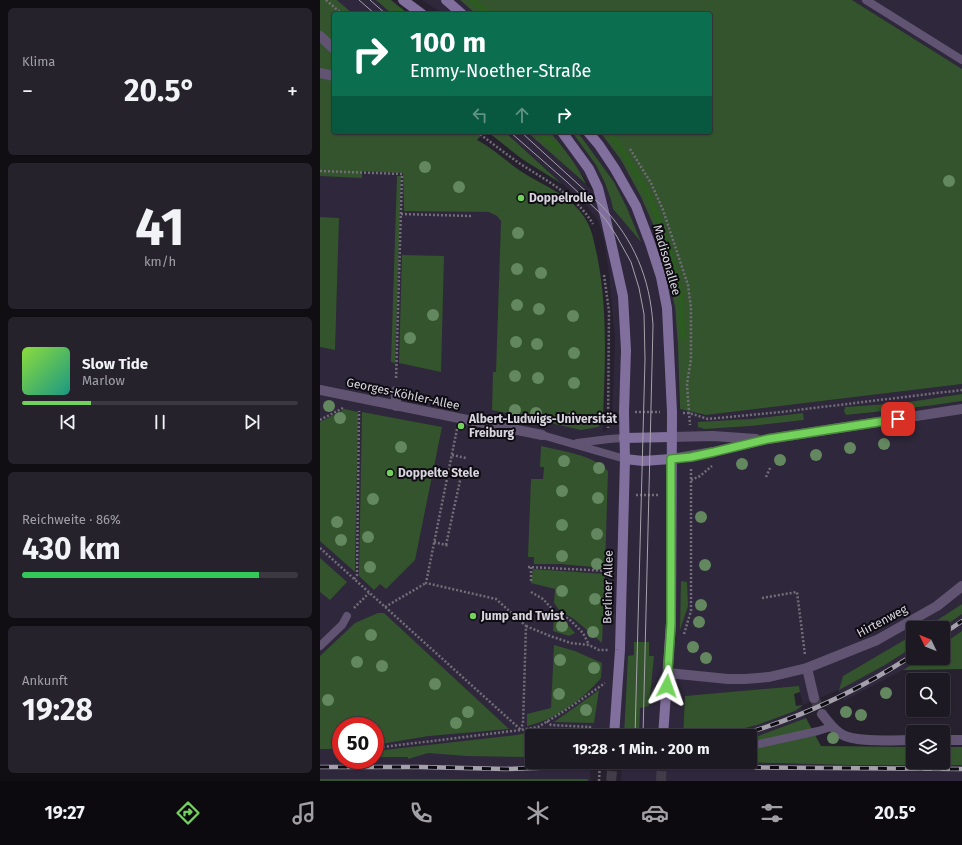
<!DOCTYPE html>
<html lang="de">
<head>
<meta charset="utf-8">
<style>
	:root { --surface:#1d1923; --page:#25222b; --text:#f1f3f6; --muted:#a0a0a6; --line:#3b3841; --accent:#73d25c }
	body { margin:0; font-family:"Fira Sans",sans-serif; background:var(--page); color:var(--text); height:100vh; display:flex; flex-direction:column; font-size:15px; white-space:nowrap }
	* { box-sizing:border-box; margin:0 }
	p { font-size:13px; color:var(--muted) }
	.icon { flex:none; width:22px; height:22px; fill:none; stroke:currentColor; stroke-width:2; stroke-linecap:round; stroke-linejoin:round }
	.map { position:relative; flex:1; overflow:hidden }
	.sheet { display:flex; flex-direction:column; gap:8px; padding:8px; background:#100e13; width:320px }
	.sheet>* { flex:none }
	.top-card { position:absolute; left:12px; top:12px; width:380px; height:122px; border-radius:4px; box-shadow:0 1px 3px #0004,0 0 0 1px var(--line); background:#0b6e4f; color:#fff; overflow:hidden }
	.needle { width:26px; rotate:313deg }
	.controls { position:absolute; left:586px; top:621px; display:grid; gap:8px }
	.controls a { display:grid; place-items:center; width:44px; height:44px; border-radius:4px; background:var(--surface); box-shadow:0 1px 3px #0004,0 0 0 1px var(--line); font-size:20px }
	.speed { position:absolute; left:12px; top:717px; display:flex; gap:8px; font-size:20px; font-weight:700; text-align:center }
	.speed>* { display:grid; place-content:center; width:52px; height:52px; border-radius:50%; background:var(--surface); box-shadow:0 1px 3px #0004,0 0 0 1px var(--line); line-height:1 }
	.speed .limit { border:6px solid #d22; background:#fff; color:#111 }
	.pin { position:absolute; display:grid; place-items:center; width:34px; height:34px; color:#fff; margin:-17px; border-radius:8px; box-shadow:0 2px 6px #0006 }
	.me { position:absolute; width:44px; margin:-22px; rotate:4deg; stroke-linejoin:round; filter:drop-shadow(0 0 3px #0008) }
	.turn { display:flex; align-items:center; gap:14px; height:84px; padding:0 12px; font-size:18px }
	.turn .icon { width:52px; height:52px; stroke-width:2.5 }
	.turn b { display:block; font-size:28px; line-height:34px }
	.lanes { display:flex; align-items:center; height:38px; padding:0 12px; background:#0003; justify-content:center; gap:20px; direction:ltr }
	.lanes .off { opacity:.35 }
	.big { font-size:30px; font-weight:700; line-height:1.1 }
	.sheet .tile { flex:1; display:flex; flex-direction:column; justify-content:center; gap:6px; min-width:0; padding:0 14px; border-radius:6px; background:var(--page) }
	.sheet .dial { align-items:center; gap:0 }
	.dial b { font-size:52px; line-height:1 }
	.song { display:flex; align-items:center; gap:12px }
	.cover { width:48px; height:48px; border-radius:6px; background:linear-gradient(135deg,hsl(90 70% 55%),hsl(170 70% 35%)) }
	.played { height:4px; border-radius:2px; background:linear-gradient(90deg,var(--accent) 25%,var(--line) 25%) }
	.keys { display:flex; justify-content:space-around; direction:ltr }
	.heat { display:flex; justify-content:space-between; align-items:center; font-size:22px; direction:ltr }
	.charge { height:6px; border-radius:3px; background:linear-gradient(90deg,#34c759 86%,var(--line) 0) }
	.trip { position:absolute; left:205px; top:729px; width:232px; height:40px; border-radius:4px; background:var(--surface); box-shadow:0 1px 3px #0004,0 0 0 1px var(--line); font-weight:700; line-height:40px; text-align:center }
	.tabs { display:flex; height:64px; justify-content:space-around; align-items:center; background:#0c0a0e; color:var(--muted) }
	.tabs .icon { width:28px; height:28px }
	.tabs .current { color:var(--accent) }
	.tabs b { font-size:18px; color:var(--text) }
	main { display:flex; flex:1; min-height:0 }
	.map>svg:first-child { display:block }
</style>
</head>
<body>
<main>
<section class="sheet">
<div class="tile"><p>Klima</p>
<div class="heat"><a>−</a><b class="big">20.5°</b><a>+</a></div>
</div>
<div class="tile dial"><b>41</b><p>km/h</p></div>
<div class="tile">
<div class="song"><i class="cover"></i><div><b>Slow Tide</b><p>Marlow</p></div></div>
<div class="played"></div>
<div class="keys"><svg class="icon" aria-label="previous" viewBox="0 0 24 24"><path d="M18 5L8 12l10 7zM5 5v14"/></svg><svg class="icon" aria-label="pause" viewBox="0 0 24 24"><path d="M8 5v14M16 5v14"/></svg><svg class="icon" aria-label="next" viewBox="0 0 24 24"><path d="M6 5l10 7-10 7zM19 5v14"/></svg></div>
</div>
<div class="tile"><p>Reichweite · 86%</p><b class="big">430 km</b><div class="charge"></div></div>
<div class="tile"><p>Ankunft</p><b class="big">19:28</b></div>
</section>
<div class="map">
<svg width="642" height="781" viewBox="0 0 642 781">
	<rect width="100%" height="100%" fill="#27212f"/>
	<!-- built -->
	<g fill="#2f273b" fill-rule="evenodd">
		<path d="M17 0H56L72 14H33Z"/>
		<path d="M102 0H140L156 14H124Z"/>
		<path d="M532 0H642V69Z"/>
		<path d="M0 89 14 132H133L138 134 283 419V432L288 429 292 422 295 339 289 273 284 240 278 220 264 203 185 132H207L288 204 261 174 244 148 230 132H252L276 165 285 183 291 200 293 209 320 241 307 208 294 182 257 132H280L301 160 321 197 339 238 348 273 355 307 358 347 359 408 386 415 642 384V394L582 403 525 407 524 411 526 415 580 410 642 401V604L605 628H593V635L582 642 519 689 565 665 593 647V658H602L583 670 524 701 518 690 483 705 479 687 365 696 363 736H212V762H269L271 781H268V779H0V749H21V760H55V745L109 736 55 726H21L0 734ZM483 413 484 420 431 426 385 429 431 419Z"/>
		<path d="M642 614V631L623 644 622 628Z"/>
		<path d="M480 706 486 718 430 739V736H393L437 725 475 711Z"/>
		<path d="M302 762H418L529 765H642V781H301Z"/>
	</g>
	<!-- green -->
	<g fill="#33542c">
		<path d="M0 0H17L33 14H14V132H164L157 140C172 148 185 160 199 170 221 185 250 194 265 218 272 229 274 242 277 255 288 309 285 364 283 419L280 425 278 427 261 430 172 410 173 372H176L181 221 177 216 169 212 84 211 83 173 42 171V178L0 176Z"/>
		<path d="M56 0H71L88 14H72Z"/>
		<path d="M140 0H532L642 69V384L386 415 360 409 358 347 355 307 339 238 321 197 301 160 280 132H390V14H156Z"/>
		<path d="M168 132H185L242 184 202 159Z"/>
		<path d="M207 132H230C244 148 257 165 266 184Z"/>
		<path d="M252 132H257L262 138 294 182 307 208 321 242 293 209 291 200 285 183 276 165Z"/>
		<path d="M77 176H81L75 363 71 362Z"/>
		<path d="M0 217 19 218 15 350 0 347Z"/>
		<path d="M82 255 124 256 121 372 79 363Z"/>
		<path d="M642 394V401C603 407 565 411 526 415L524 411 525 407 582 403Z"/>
		<path d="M25 409 38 412 35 572 0 541V422Z"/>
		<path d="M42 412 122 427 95 560 66 589 60 584 54 590 39 576Z"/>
		<path d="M483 413 484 420 431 426 385 429 378 427V422L431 419Z"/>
		<path d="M221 446C244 452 272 454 288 471L285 568 240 564H214V557H208L211 479H223L224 467H220Z"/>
		<path d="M0 558 27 582 10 600 0 592Z"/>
		<path d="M213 569 285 574 282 643 254 619 240 611 234 603 235 589 211 583Z"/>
		<path d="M361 581 367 582 368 606 360 630Z"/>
		<path d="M642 604V614L622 628H605Z"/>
		<path d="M58 613H64L189 729 109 736 55 745V726H21V749H0V656L35 623Z"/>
		<path d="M234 616 246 623 255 633 249 636 233 631Z"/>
		<path d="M642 631V669L583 670 602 658H623V644Z"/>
		<path d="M593 635V647L565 665 519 690 523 676Z"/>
		<path d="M314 642H329V656H334L329 706 320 708 319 736H304L308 656 314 655Z"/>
		<path d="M234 645 255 651 282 663 281 678C267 695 247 710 228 719 221 722 214 724 207 726V714L231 708Z"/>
		<path d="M479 686 480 692 474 694 476 706 483 705 475 711 437 725 393 736H363L365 696Z"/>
		<path d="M279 690 274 723 234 722Z"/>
		<path d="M486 718 501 746 593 747V762H623V747H642V765H529L418 762H430V739Z"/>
		<path d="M220 730 226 732 227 736H212V757L146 756 108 753 88 759V757H55V751L197 735Z"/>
		<rect x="0" y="779" width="268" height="2"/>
	</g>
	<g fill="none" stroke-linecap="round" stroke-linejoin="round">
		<!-- stream -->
		<g stroke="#2b5d1f" stroke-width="4.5">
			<path d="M152 0 169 14"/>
			<path d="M80 10 84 14"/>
			<path d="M218 132 238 149"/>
			<path d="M289 132 309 161 330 198 341 227 353 262 361 295 363 338"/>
		</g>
		<!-- street-tunnel -->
		<path stroke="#423c49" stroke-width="10" stroke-dasharray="10 5" stroke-linecap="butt" d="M494 698 502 714"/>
		<!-- secondary-tunnel -->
		<g stroke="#423c49" stroke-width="10" stroke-dasharray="10 5" stroke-linecap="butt">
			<path d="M291 781 293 762"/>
			<path d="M341 781 342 762"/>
		</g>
		<!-- path -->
		<g stroke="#726e79" stroke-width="2.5" stroke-dasharray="2 2" stroke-linecap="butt">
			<path d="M6 0 22 14"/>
			<path d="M157 132C172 143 187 155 202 165 229 182 256 196 273 224"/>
			<path d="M310 149 331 183 343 210 368 285 371 308V359L367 384 370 425"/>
			<path d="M0 171 82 174 76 379"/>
			<path d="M81 214 151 216"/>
			<path d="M284 275 289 311 288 428"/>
			<path d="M315 412H340"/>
			<path d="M363 413H369L388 419 461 412 642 390"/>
			<path d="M0 420 23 408"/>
			<path d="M137 429 106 583 176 599 206 626 203 724 200 729"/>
			<path d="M132 455 146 458"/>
			<path d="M446 477 451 466"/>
			<path d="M371 480 380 476 392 466"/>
			<path d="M316 495H339"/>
			<path d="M114 542 129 546"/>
			<path d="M126 545 141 476 143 477"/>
			<path d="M0 548 201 730"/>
			<path d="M208 567 289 571"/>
			<path d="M211 567V583"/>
			<path d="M34 579 37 575 39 411"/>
			<path d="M211 592 223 599 234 611 249 619 263 633 269 645"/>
			<path d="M442 598 477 592 485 655"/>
			<path d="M65 607 106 583"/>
			<path d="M34 608 49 593"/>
			<path d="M206 626 230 636 251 643 269 645 279 650H288"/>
			<path d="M364 634 371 611V468"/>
			<path d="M227 721 231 725 270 727 269 736"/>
			<path d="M55 748 201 730 218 727 249 708 285 683"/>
			<path d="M25 763 27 760"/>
			<path d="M279 781 280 762"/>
		</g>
		<!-- lane -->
		<g stroke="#605472" stroke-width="8">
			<path d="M546 0 642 60"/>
			<path d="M222 435 305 459"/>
			<path d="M257 443 289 439 304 438"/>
			<path d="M0 646 22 625 27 616"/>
			<path d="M430 746 498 731 511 727"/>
		</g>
		<!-- street -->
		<g stroke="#605472" stroke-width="10">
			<path d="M0 36 14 49"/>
			<path d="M0 73 14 76"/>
			<path d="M0 390 222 435"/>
			<path d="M76 406V391"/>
			<path d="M351 437 393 436 436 439"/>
			<path d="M351 459 393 452 448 439 642 409"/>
			<path d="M487 668 494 698"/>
			<path d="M348 673 408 679H425L449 677 487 668 557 640 617 606 642 586"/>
			<path d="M502 714C508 722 513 729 521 734 536 743 575 740 593 740"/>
			<path d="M623 740H642"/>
		</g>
		<!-- secondary -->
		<g stroke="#816f9e" stroke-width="10">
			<path d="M83 0 102 14"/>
			<path d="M126 0 142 14"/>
			<path d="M242 132 269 169 278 188 286 220 303 296 306 350 304 412 305 459 300 650 294 736"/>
			<path d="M268 132 279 145 295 169 316 206 330 243 341 277 347 308 352 412 351 623 343 736"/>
			<path d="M304 438 351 437"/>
			<path d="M305 459 323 461 351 459"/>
		</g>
		<!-- tram -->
		<g stroke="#a5a1ac" stroke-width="1">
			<path d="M39 0 55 14"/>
			<path d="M50 0 66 14"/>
			<path d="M190 132 246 181 278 211 286 220 296 235 311 262 319 288 324 314 325 359 315 736"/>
			<path d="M201 132 282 206C314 240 330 278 333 325L323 736"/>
		</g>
		<!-- rail casing -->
		<g stroke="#a5a1ac" stroke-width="4.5">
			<g id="rail">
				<path d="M623 634 642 621"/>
				<path d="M416 736C479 719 539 690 593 655"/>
				<path d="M0 767H100L186 769 269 766 642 769"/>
			</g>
		</g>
		<!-- rail -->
		<use href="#rail" stroke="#0e0c12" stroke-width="3" stroke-dasharray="9" stroke-linecap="butt"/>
	</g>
	<!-- trees -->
	<g fill="#63875e">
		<circle cx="105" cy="167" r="6"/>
		<circle cx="629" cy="181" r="6"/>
		<circle cx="139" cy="187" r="6"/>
		<circle cx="198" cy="233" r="6"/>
		<circle cx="197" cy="269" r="6"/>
		<circle cx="221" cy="273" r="6"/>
		<circle cx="197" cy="305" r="6"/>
		<circle cx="219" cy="309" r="6"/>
		<circle cx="113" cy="315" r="6"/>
		<circle cx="253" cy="316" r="6"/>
		<circle cx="90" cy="338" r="6"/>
		<circle cx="196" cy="342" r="6"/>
		<circle cx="217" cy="344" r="6"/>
		<circle cx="254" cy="353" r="6"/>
		<circle cx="195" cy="376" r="6"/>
		<circle cx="218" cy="378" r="6"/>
		<circle cx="254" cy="383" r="6"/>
		<circle cx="9" cy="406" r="6"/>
		<circle cx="195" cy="410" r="6"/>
		<circle cx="216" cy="413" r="6"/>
		<circle cx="20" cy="418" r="6"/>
		<circle cx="252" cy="418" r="6"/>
		<circle cx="564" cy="444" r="6"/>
		<circle cx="81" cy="447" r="6"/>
		<circle cx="530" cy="448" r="6"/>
		<circle cx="496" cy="455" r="6"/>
		<circle cx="460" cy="460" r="6"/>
		<circle cx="244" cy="461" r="6"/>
		<circle cx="422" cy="464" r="6"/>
		<circle cx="279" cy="468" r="6"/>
		<circle cx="242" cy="491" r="6"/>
		<circle cx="278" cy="498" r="6"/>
		<circle cx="53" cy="499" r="6"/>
		<circle cx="381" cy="517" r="6"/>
		<circle cx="17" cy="522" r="6"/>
		<circle cx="242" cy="525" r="6"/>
		<circle cx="277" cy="534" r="6"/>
		<circle cx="48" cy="537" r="6"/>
		<circle cx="21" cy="540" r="6"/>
		<circle cx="242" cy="556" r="6"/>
		<circle cx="277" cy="564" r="6"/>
		<circle cx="385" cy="565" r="6"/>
		<circle cx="50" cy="567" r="6"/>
		<circle cx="242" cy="591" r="6"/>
		<circle cx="275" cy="599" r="6"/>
		<circle cx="381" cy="605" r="6"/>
		<circle cx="379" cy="622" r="6"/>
		<circle cx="242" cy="626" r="6"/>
		<circle cx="273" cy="632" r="6"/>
		<circle cx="51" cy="635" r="6"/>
		<circle cx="373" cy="647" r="6"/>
		<circle cx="386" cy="658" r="6"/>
		<circle cx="240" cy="660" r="6"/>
		<circle cx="37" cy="662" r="6"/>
		<circle cx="62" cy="666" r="6"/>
		<circle cx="274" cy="668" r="6"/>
		<circle cx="115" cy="684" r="6"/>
		<circle cx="566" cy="693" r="6"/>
		<circle cx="239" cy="694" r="6"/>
		<circle cx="8" cy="700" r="6"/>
		<circle cx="266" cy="710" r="6"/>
		<circle cx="148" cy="712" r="6"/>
		<circle cx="526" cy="712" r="6"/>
		<circle cx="541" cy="715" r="6"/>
		<circle cx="136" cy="723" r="6"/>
		<circle cx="513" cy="738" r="6"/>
	</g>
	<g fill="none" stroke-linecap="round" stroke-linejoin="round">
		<!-- route casing -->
		<g stroke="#4b883c" stroke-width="10">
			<path id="route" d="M347 686 351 623V459L371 457 394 452 448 439 578 419"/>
		</g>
		<!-- route -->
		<use href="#route" stroke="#73d25c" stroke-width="7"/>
	</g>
	<!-- markers -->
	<g fill="#73d25c" stroke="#0e0c12" stroke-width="1.5">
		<circle cx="201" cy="198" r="4"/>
		<circle cx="141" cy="426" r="4"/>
		<circle cx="70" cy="473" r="4"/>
		<circle cx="153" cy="616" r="4"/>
	</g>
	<g text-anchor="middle" stroke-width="4" stroke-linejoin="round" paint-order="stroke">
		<!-- poi labels -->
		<g font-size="12" font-weight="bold" fill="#d8d5de" stroke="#0e0c12" text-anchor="start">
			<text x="209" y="202">Doppelrolle</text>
			<text x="149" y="423">Albert-Ludwigs-Universität<tspan x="149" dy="14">Freiburg</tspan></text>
			<text x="78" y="477">Doppelte Stele</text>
			<text x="161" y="620">Jump and Twist</text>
		</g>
		<!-- street labels -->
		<g font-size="12" fill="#d8d5de" stroke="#0e0c12">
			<text transform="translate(347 260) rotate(74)" y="4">Madisonallee</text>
			<text transform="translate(83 394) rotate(12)" y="4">Georges-Köhler-Allee</text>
			<text transform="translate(288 587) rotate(-89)" y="4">Berliner Allee</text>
			<text transform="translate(562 621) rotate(-28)" y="4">Hirtenweg</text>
		</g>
	</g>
</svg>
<div class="controls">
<a><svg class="needle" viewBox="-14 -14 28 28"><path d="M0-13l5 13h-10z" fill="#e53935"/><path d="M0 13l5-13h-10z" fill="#a0a0a6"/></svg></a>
<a><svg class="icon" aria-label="search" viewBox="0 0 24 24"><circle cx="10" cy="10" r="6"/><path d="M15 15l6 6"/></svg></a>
<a><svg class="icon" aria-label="layers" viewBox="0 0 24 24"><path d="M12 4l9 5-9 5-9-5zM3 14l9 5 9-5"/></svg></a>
</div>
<div class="speed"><div class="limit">50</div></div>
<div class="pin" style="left:578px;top:419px;background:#d93025"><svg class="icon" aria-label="arrive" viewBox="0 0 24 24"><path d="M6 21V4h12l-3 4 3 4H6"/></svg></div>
<svg class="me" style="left:347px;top:686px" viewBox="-20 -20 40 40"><path d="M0-17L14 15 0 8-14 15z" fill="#73d25c" stroke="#fff" stroke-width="4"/></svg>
<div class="trip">19:28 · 1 Min. · 200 m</div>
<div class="top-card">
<div class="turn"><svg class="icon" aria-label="right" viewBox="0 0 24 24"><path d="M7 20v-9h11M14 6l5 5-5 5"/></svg><div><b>100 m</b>Emmy-Noether-Straße</div></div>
<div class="lanes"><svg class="icon off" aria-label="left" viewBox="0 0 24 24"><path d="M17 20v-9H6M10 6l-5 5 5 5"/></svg><svg class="icon off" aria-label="ahead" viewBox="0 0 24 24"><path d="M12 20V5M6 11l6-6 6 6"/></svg><svg class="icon" aria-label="right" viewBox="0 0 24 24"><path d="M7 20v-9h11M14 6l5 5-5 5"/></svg></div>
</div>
</div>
</main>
<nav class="tabs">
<b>19:27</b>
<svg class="icon current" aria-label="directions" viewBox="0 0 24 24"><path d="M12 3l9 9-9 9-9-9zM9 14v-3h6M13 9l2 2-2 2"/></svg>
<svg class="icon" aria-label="music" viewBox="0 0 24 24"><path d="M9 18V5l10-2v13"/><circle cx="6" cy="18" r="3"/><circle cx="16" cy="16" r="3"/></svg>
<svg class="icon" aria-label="phone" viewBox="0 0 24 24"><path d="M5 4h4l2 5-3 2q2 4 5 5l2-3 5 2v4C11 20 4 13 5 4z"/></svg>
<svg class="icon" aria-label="climate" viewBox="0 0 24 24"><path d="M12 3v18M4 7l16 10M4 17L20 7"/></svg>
<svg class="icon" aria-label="car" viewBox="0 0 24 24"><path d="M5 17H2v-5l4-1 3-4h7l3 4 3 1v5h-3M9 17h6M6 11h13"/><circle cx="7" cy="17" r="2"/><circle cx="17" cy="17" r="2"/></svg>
<svg class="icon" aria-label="filters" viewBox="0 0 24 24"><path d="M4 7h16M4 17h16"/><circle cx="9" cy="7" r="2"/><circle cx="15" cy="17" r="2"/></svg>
<b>20.5°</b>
</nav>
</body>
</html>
